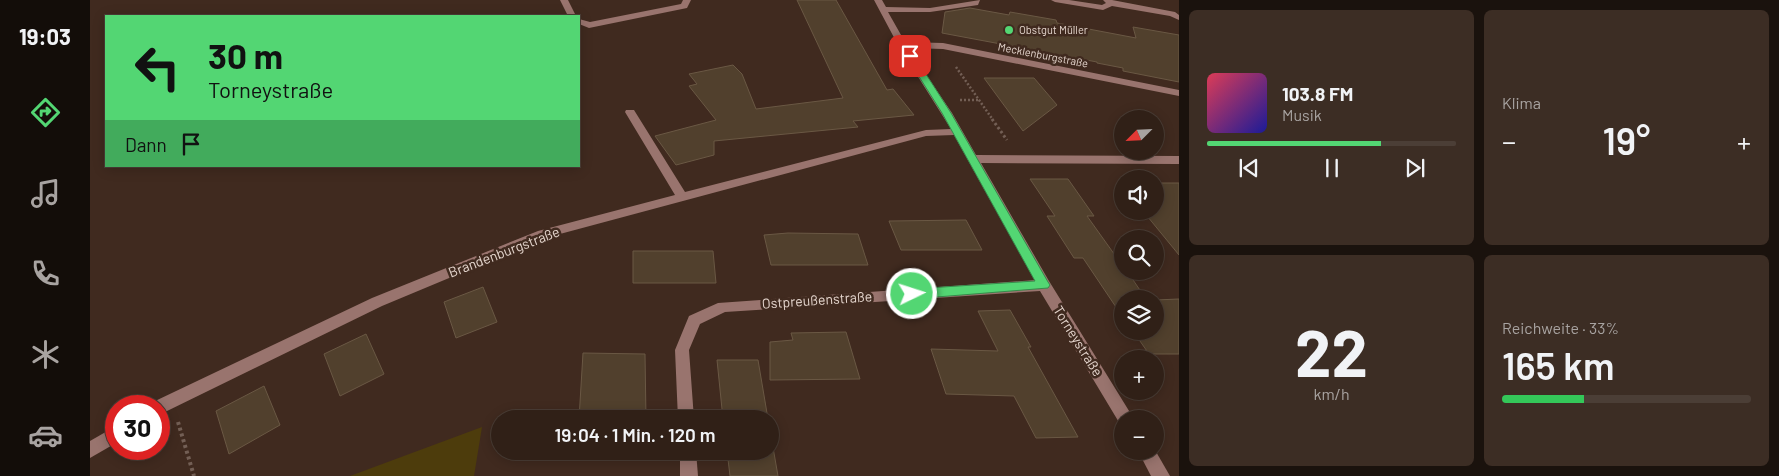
<!DOCTYPE html>
<html lang="de">
<head>
<meta charset="utf-8">
<style>
	:root { --surface:#302017; --page:#3c2d24; --text:#f1f3f6; --muted:#a8a3a1; --line:#4b3e36; --accent:#53d673 }
	body { margin:0; font-family:Barlow,sans-serif; background:var(--page); color:var(--text); height:100vh; display:flex; flex-direction:column; font-size:19px; white-space:nowrap }
	* { box-sizing:border-box; margin:0 }
	p { font-size:16px; color:var(--muted) }
	.icon { flex:none; width:28px; height:28px; fill:none; stroke:currentColor; stroke-width:2; stroke-linecap:round; stroke-linejoin:round }
	.map { position:relative; flex:1; overflow:hidden }
	.side { display:flex; flex-direction:column; gap:10px; padding:10px; background:#1a120d; width:600px }
	.side>* { flex:none }
	.guide { position:absolute; left:15px; top:15px; width:475px; height:152px; border-radius:0px; box-shadow:0 2px 12px #0003,0 0 0 1px var(--line); background:#53d673; color:#111; overflow:hidden }
	.needle { width:32px; rotate:246deg }
	.tools { position:absolute; left:1024px; top:110px; display:grid; gap:10px }
	.tools a { display:grid; place-items:center; width:50px; height:50px; border-radius:50%; background:var(--surface); box-shadow:0 2px 12px #0003,0 0 0 1px var(--line); font-size:25px }
	.speed { position:absolute; left:15px; top:395px; display:flex; gap:10px; font-size:25px; font-weight:700; text-align:center }
	.speed>* { display:grid; place-content:center; width:65px; height:65px; border-radius:50%; background:var(--surface); box-shadow:0 2px 12px #0003,0 0 0 1px var(--line); line-height:1 }
	.speed .limit { border:8px solid #d22; background:#fff; color:#111 }
	.pin { position:absolute; display:grid; place-items:center; width:42px; height:42px; color:#fff; margin:-21px; border-radius:10px; box-shadow:0 2px 8px #0006 }
	.me { position:absolute; width:55px; margin:-28px; rotate:86deg; stroke-linejoin:round; filter:drop-shadow(0 0 4px #0008) }
	.turn { display:flex; align-items:center; gap:18px; height:105px; padding:0 20px; font-size:22px }
	.turn .icon { width:65px; height:65px; stroke-width:2.5 }
	.turn b { display:block; font-size:35px; line-height:42px }
	.then { display:flex; align-items:center; height:48px; padding:0 20px; background:#0003; gap:10px; font-size:19px }
	.big { font-size:38px; font-weight:600; line-height:1.1 }
	.side .tile { flex:1; display:flex; flex-direction:column; justify-content:center; gap:8px; min-width:0; padding:0 18px; border-radius:8px; background:var(--page) }
	.side .dial { align-items:center; gap:0 }
	.dial b { font-size:65px; line-height:1 }
	.song { display:flex; align-items:center; gap:15px }
	.cover { width:60px; height:60px; border-radius:8px; background:linear-gradient(135deg,hsl(350 70% 55%),hsl(240 70% 35%)) }
	.played { height:5px; border-radius:2px; background:linear-gradient(90deg,var(--accent) 70%,var(--line) 70%) }
	.keys { display:flex; justify-content:space-around; direction:ltr }
	.heat { display:flex; justify-content:space-between; align-items:center; font-size:28px; direction:ltr }
	.charge { height:8px; border-radius:4px; background:linear-gradient(90deg,#34c759 33%,var(--line) 0) }
	.side .tiles { flex:1; display:grid; gap:10px; grid-template-columns:repeat(2,1fr) }
	.trip { position:absolute; left:401px; top:410px; width:288px; height:50px; border-radius:25px; background:var(--surface); box-shadow:0 2px 12px #0003,0 0 0 1px var(--line); font-weight:600; line-height:50px; text-align:center }
	main { display:flex; flex:1; min-height:0 }
	.menu { display:flex; flex-direction:column; width:90px; justify-content:space-around; align-items:center; background:#130d09; color:var(--muted) }
	.menu .icon { width:35px; height:35px }
	.menu .current { color:var(--accent) }
	.menu b { font-size:22px; color:var(--text) }
	.map>svg:first-child { display:block }
</style>
</head>
<body>
<main>
<nav class="menu">
<b>19:03</b>
<svg class="icon current" aria-label="directions" viewBox="0 0 24 24"><path d="M12 3l9 9-9 9-9-9zM9 14v-3h6M13 9l2 2-2 2"/></svg>
<svg class="icon" aria-label="music" viewBox="0 0 24 24"><path d="M9 18V5l10-2v13"/><circle cx="6" cy="18" r="3"/><circle cx="16" cy="16" r="3"/></svg>
<svg class="icon" aria-label="phone" viewBox="0 0 24 24"><path d="M5 4h4l2 5-3 2q2 4 5 5l2-3 5 2v4C11 20 4 13 5 4z"/></svg>
<svg class="icon" aria-label="climate" viewBox="0 0 24 24"><path d="M12 3v18M4 7l16 10M4 17L20 7"/></svg>
<svg class="icon" aria-label="car" viewBox="0 0 24 24"><path d="M5 17H2v-5l4-1 3-4h7l3 4 3 1v5h-3M9 17h6M6 11h13"/><circle cx="7" cy="17" r="2"/><circle cx="17" cy="17" r="2"/></svg>
</nav>
<div class="map">
<svg width="1089" height="476" viewBox="0 0 1089 476">
	<rect width="100%" height="100%" fill="#402a1f"/>
	<!-- green -->
	<path fill="#4d3c0c" d="M392 427 384 476H260Z"/>
	<!-- building -->
	<g fill="#51402d" stroke="#6a5844">
		<path d="M707 0H746L797 90 803 89 824 115 763 121 768 127 624 141V155L586 165 565 136 626 120 599 86 607 84 599 74 643 65 652 74 666 109 753 98Z"/>
		<path d="M880 8 919 15 920 12 966 20 967 23 1046 38 1043 27 1089 35V82L1033 71V68L1007 63V62L852 33 855 12Z"/>
		<path d="M894 78H944L967 105 933 131Z"/>
		<path d="M940 179H978L1004 216H997L1032 265V271H1037L1056 299H1032V316L993 258H984L957 216H965Z"/>
		<path d="M1065 183H1089V255L1053 211H1065Z"/>
		<path d="M876 220 892 250H811L799 221Z"/>
		<path d="M698 233 768 234 778 265H681L674 235Z"/>
		<path d="M543 251H623L626 283H543Z"/>
		<path d="M393 287 407 322 366 338 354 302Z"/>
		<path d="M1089 299V354H1059L1043 331H1065V300Z"/>
		<path d="M920 310 941 347H938L988 437 946 438 924 396 856 394 841 349 908 351 888 311Z"/>
		<path d="M756 332 770 379 680 380V342L703 340 701 333Z"/>
		<path d="M276 334 294 374 250 396 234 354Z"/>
		<path d="M493 353 555 354 556 419H489Z"/>
		<path d="M627 360H668L678 419H633Z"/>
		<path d="M174 386 190 425 139 454 126 411Z"/>
		<path d="M680 430 688 476H640L637 451H680Z"/>
	</g>
	<g fill="none" stroke-linecap="round" stroke-linejoin="round">
		<!-- path-far2 -->
		<g stroke="#735f55" stroke-width="2.5" stroke-dasharray="2 2" stroke-linecap="butt">
			<path d="M866 67 903 120"/>
			<path d="M870 100H889"/>
		</g>
		<!-- path-far1 -->
		<path stroke="#735f55" stroke-width="3" stroke-dasharray="2.5 2.5" stroke-linecap="butt" d="M902 119 917 140"/>
		<!-- path -->
		<path stroke="#735f55" stroke-width="4" stroke-dasharray="3 3" stroke-linecap="butt" d="M88 422 104 476"/>
		<!-- minor -->
		<g fill="#99746e" fill-rule="evenodd">
			<path d="M470 0H478L486 16H478Z"/>
			<path d="M593 0H601L597 8 499 28 489 24V19L500 22 591 4Z"/>
			<path d="M784 0H792L796 7 840 8 890 0 888 5 840 12H798L815 42 853 43 1089 90V96L853 49 818 48 862 113 886 155 1089 156V164L891 163 959 281 1044 419H1032V425L1030 424 950 291 635 312 610 324 599 350 604 419H588L585 350 599 316 628 303 945 280 864 135 836 136 455 238 292 306 75 412 69 414V406H61L63 402 282 298 448 231 585 195 535 112 536 110H544L595 192 836 130 861 129 808 45Z"/>
			<path d="M961 0H979L1012 5 1016 3 1013 0H1022L1085 12 1089 15V20L1080 16 1022 6 1013 10 965 2Z"/>
			<path d="M26 426V443L0 458V441Z"/>
			<path d="M1065 450 1080 476H1061L1048 451Z"/>
			<path d="M590 451H606L608 476H590Z"/>
		</g>
	</g>
	<!-- route -->
	<path fill="#53d673" stroke="#368b4b" d="M817 54H823L861 113 958 282 960 285 958 288 822 299 817 297 816 294 817 291 822 289 945 281 852 113 816 56Z"/>
	<!-- markers -->
	<circle fill="#53d673" stroke="#402a1f" stroke-width="2" cx="919" cy="30" r="5"/>
	<g text-anchor="middle" stroke-width="5" stroke-linejoin="round" paint-order="stroke">
		<!-- far-poi labels -->
		<g font-size="11" fill="#e4d5cd" stroke="#402a1f" text-anchor="start">
			<text x="929" y="34">Obstgut Müller</text>
		</g>
		<!-- far-street labels -->
		<g font-size="11" fill="#e4d5cd" stroke="#402a1f">
			<text transform="translate(953 55) rotate(11)" y="4">Mecklenburgstraße</text>
		</g>
		<!-- street labels -->
		<g font-size="14" fill="#e4d5cd" stroke="#402a1f">
			<text transform="translate(414 252) rotate(-21)" y="5">Brandenburgstraße</text>
			<text transform="translate(727 300) rotate(-4)" y="5">Ostpreußenstraße</text>
			<text transform="translate(988 341) rotate(58)" y="5">Torneystraße</text>
		</g>
	</g>
</svg>
<div class="tools">
<a><svg class="needle" viewBox="-14 -14 28 28"><path d="M0-13l5 13h-10z" fill="#e53935"/><path d="M0 13l5-13h-10z" fill="#a8a3a1"/></svg></a>
<a><svg class="icon" aria-label="sound" viewBox="0 0 24 24"><path d="M4 9h4l5-4v14l-5-4H4zM17 9q2 3 0 6"/></svg></a>
<a><svg class="icon" aria-label="search" viewBox="0 0 24 24"><circle cx="10" cy="10" r="6"/><path d="M15 15l6 6"/></svg></a>
<a><svg class="icon" aria-label="layers" viewBox="0 0 24 24"><path d="M12 4l9 5-9 5-9-5zM3 14l9 5 9-5"/></svg></a>
<a>+</a>
<a>−</a>
</div>
<div class="speed"><div class="limit">30</div></div>
<div class="pin" style="left:820px;top:56px;background:#d93025"><svg class="icon" aria-label="arrive" viewBox="0 0 24 24"><path d="M6 21V4h12l-3 4 3 4H6"/></svg></div>
<svg class="me" style="left:822px;top:294px" viewBox="-20 -20 40 40"><circle r="17" fill="#53d673" stroke="#fff" stroke-width="3"/><path d="M0-11L8 9 0 5-8 9z" fill="#fff"/></svg>
<div class="trip">19:04 · 1 Min. · 120 m</div>
<div class="guide">
<div class="turn"><svg class="icon" aria-label="left" viewBox="0 0 24 24"><path d="M17 20v-9H6M10 6l-5 5 5 5"/></svg><div><b>30 m</b>Torneystraße</div></div>
<div class="then">Dann<svg class="icon" aria-label="arrive" viewBox="0 0 24 24"><path d="M6 21V4h12l-3 4 3 4H6"/></svg></div>
</div>
</div>
<section class="side">
<div class="tiles">
<div class="tile">
<div class="song"><i class="cover"></i><div><b>103.8 FM</b><p>Musik</p></div></div>
<div class="played"></div>
<div class="keys"><svg class="icon" aria-label="previous" viewBox="0 0 24 24"><path d="M18 5L8 12l10 7zM5 5v14"/></svg><svg class="icon" aria-label="pause" viewBox="0 0 24 24"><path d="M8 5v14M16 5v14"/></svg><svg class="icon" aria-label="next" viewBox="0 0 24 24"><path d="M6 5l10 7-10 7zM19 5v14"/></svg></div>
</div>
<div class="tile"><p>Klima</p>
<div class="heat"><a>−</a><b class="big">19°</b><a>+</a></div>
</div>
<div class="tile dial"><b>22</b><p>km/h</p></div>
<div class="tile"><p>Reichweite · 33%</p><b class="big">165 km</b><div class="charge"></div></div>
</div>
</section>
</main>
</body>
</html>
